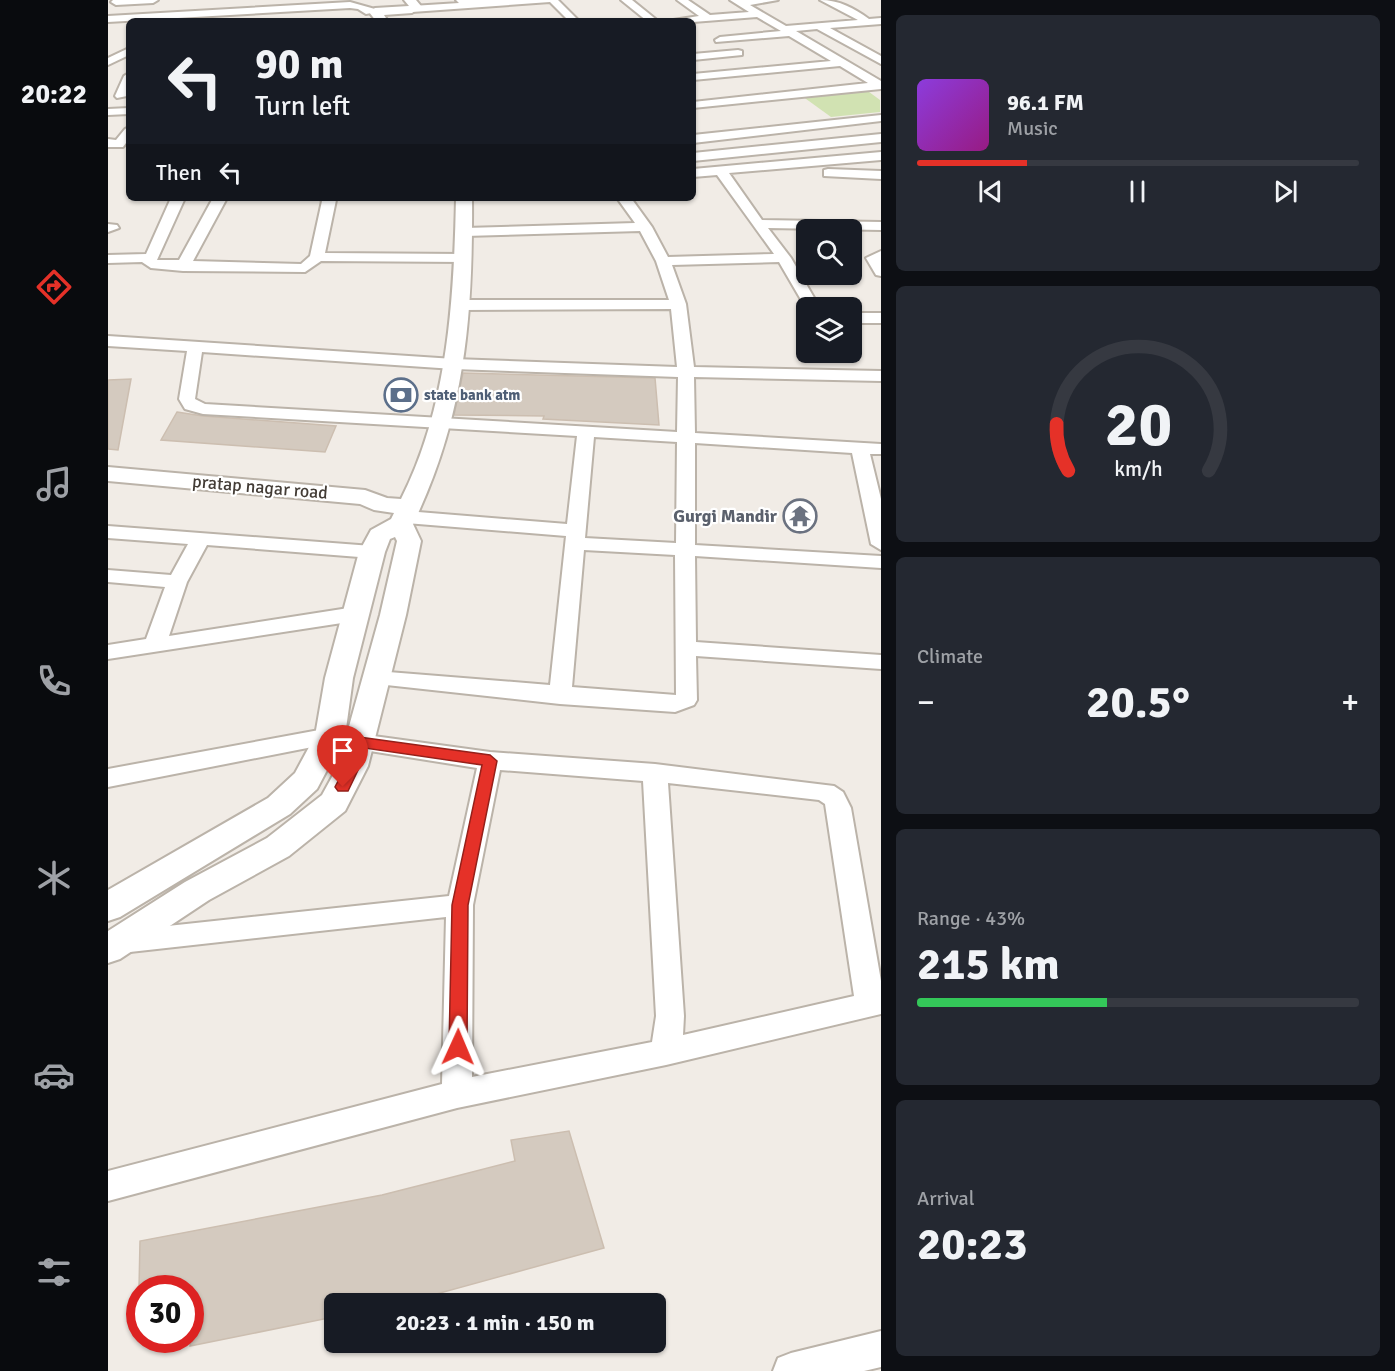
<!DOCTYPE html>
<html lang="en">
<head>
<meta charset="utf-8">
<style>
	:root { --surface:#171b24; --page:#242831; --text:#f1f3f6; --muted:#9ea1a6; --line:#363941; --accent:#e53128 }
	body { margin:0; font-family:Signika,sans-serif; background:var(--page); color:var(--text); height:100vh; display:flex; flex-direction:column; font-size:22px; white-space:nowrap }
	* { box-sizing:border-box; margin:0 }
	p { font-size:20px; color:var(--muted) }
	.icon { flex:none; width:33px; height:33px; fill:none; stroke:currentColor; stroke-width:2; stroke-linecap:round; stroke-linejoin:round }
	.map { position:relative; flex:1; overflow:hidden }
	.sheet { display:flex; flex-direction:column; gap:15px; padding:15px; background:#0d0f14; width:514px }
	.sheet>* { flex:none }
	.guide { position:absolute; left:18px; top:18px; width:570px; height:183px; border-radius:9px; box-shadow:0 2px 4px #0004; background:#171b24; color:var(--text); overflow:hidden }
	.tools { position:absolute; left:688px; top:219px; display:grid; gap:12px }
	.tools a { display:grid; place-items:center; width:66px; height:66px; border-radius:9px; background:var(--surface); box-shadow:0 2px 4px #0004; font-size:30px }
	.speed { position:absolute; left:18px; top:1275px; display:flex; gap:12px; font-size:30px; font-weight:700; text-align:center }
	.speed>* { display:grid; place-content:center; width:78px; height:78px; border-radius:50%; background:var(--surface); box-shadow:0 2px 4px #0004; line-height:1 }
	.speed .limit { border:9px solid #d22; background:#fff; color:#111 }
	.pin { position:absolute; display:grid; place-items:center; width:51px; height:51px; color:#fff; margin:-62px -26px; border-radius:50% 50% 50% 0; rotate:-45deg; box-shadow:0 0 6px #0007 }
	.pin .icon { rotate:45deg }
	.me { position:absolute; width:66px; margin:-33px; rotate:1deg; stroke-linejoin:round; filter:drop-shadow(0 0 4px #0008) }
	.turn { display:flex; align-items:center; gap:21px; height:126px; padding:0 30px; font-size:27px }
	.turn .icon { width:78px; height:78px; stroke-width:2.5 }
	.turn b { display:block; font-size:42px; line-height:51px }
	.then { display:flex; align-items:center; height:57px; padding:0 30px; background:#0003; gap:12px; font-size:22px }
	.big { font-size:45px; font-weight:700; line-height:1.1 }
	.sheet .tile { flex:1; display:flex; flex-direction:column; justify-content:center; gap:9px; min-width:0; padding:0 21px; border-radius:9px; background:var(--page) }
	.sheet .dial { align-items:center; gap:0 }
	.dial svg { height:156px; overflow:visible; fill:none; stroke:var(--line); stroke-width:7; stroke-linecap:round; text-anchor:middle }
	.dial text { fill:var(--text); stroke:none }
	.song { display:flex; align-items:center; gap:18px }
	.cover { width:72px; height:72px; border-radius:9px; background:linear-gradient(135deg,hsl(270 70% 55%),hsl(310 70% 35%)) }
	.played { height:6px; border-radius:3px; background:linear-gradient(90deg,var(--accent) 25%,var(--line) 25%) }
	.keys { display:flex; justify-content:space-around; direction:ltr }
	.heat { display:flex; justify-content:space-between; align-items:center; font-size:33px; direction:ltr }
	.charge { height:9px; border-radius:4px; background:linear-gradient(90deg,#34c759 43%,var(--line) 0) }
	.trip { position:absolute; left:216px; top:1293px; width:342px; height:60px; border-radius:9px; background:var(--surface); box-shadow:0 2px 4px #0004; font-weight:700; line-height:60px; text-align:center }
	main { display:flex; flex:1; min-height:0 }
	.dock { display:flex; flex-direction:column; width:108px; justify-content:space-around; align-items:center; background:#090b0e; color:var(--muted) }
	.dock .icon { width:42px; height:42px }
	.dock .selected { color:var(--accent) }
	.dock b { font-size:27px; color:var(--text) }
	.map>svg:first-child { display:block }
</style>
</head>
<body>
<main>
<nav class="dock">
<b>20:22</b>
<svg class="icon selected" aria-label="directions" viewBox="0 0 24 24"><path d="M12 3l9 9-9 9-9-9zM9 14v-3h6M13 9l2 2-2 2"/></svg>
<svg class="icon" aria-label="music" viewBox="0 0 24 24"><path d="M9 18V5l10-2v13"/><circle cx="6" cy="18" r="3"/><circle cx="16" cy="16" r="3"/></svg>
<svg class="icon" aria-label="phone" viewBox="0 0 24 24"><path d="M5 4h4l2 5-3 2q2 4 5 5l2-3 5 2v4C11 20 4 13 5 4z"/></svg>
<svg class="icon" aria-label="climate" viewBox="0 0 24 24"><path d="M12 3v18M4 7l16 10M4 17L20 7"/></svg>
<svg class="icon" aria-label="car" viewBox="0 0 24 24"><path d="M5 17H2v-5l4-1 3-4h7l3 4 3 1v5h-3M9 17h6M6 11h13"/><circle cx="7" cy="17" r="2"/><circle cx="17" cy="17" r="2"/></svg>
<svg class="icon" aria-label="filters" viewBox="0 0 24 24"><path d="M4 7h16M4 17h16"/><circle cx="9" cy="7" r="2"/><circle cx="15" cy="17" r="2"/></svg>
</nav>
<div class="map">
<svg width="773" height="1371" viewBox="0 0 773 1371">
	<rect width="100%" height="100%" fill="#f1ece6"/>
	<!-- green -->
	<path fill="#d1e2b2" d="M757 89 772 100V112L723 117 694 96Z"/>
	<!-- building -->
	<g fill="#d4cabf" stroke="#ccbeb0" stroke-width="1.5">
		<path d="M355 373 547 378 551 425 435 419 436 416 346 415Z"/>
		<path d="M23 379 10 450 0 449V380Z"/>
		<path d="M69 412 95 416 228 426 217 452 53 440Z"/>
		<path d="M461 1131 496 1248 292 1304H226V1317L82 1346V1288H31L32 1241 274 1195 337 1179 407 1161 403 1140Z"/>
	</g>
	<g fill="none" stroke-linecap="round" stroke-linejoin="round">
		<!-- minor casing -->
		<g stroke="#bbb3a9" stroke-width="4">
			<g id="minor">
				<path d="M5 0H50L45 3 8 5 3 2Z"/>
				<path d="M348 0H450L471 21H461L442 2 304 12 299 9 304 6 351 3Z"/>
				<path d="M513 0H524L550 21H539Z"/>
				<path d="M569 0H580L602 15 641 12 622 0H670L642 5 678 26 750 20 712 0C731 0 746 8 761 19L773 18V24L722 28 773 56V64L709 29 688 31 773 81V89L585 108V102L760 83 732 66 585 80V74L723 61 681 36 608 42 607 40 612 37 673 31 649 17 585 22 559 21 591 16Z"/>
				<path d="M242 2 274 11 258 14 250 9 242 8 0 22V16Z"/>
				<path d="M21 48V55L0 65V58Z"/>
				<path d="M630 50 634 51V55L585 60V54Z"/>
				<path d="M21 73 19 96 9 98 7 96 16 76Z"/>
				<path d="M21 108V114L0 115V109Z"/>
				<path d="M773 115V121L585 143V135Z"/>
				<path d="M21 127V139L15 147H0V139L8 140 17 129Z"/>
				<path d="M773 134V142L585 161V153Z"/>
				<path d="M773 152V160L621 173 654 220 773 222V230L660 228 683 258 712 308H699V310L671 262 564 265 578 304 586 367 773 371V381L586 377 587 433 773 444V454H762L773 499V550L763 544 744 453 587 443V545L773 556V568L587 556 588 642 773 655V669L588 656 589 700 586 705 567 712 452 704 260 683 257 678 260 673 268 671 442 685 458 536 298 523 288 517 298 511 459 524 469 436 95 414 77 409 71 399 79 351 0 346V336L346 359 569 367 563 309 354 310 346 305 354 300H561L548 261 532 231 357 236 350 232 357 228 527 223 509 198H523L544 227 560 257 666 254 609 175 585 177V169ZM94 352 346 369 570 377 569 432 97 404 87 399ZM486 437 569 442 568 543 477 538ZM476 550 567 555 568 695 464 687Z"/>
				<path d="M720 169 773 171V179L716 176V170Z"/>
				<path d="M63 198H77L49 260H71L105 198H119L85 261 193 264 202 256 214 201 211 198 228 200 217 253 356 254 363 258 356 262 213 261 197 272 75 271 43 268 34 262 0 263V255L38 254Z"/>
				<path d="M0 224 9 225 11 228 0 232Z"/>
				<path d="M773 251V276L768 275 758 258Z"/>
				<rect x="744" y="313" width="29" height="10"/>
				<path d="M0 526 264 546 271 548 274 552 271 556 264 558 99 545 79 582 61 636 247 607 254 609 258 614 254 619 247 621 0 659V645L38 639 57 587 0 582V570L63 575 80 544 0 538Z"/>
				<path d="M222 728 230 730 234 736 230 742 0 787V769Z"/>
				<path d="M251 734 382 752 547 764 726 786 735 792 743 808 773 981V1014L558 1065 349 1108 0 1201V1171L334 1084 338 917 13 953 3 950 0 943 3 934 13 931 341 896 369 768 243 748 239 742 243 736ZM392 770 535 781 548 1016 544 1042 364 1077 365 905ZM560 783 711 800 717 804 746 996 575 1035 576 1016Z"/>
				<path d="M773 1331V1367L756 1371H665L670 1358 683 1353Z"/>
			</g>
		</g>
		<!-- tertiary casing -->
		<g stroke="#bbb3a9" stroke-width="4">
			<g id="tertiary">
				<path d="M296 0H308L313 6 304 13 276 15 280 21H268L261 12 267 8 301 6Z"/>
				<path d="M348 198H364C365 317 357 416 305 524L313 541 298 615 260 766 237 811 181 856 101 900 12 959 0 963V931L77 882 159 838 214 795 230 766 272 615 289 541 287 537 282 539 277 552 245 678 237 736 209 789 182 814 12 917 0 921V890L160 798 187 773 207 736 217 678 251 552 263 530 283 519 286 513 266 510 252 504 0 481V467L257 490 279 498 293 499C340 407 346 299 348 198Z"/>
			</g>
		</g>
		<!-- minor -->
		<use href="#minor" fill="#fff" fill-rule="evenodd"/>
		<!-- tertiary -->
		<use href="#tertiary" fill="#fff" fill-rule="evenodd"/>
	</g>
	<!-- route -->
	<path fill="#e53128" stroke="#95201a" stroke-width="1.5" d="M251 737 382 755 389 761 360 905 359 1047 356 1053 350 1055 343 1053 341 1047 344 905 374 765 257 748 252 766 240 791H230L227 787 238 766 244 742Z"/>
	<!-- icons -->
	<defs>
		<g id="bank-ring" transform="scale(1.725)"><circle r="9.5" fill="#fff" stroke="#5c6f8a" stroke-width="1.5"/><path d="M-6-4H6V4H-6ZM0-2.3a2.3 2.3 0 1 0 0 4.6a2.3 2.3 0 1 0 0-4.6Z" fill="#5c6f8a"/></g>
		<g id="temple-ring" transform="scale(1.725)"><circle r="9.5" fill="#fff" stroke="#6b7280" stroke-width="1.5"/><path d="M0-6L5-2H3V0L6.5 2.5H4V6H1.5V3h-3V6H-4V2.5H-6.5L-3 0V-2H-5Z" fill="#6b7280"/></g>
	</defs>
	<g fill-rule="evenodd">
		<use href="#bank-ring" x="293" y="395"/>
		<use href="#temple-ring" x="692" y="516"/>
	</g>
	<g text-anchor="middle" stroke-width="4.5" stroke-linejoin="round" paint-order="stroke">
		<!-- far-service labels -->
		<g font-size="15" font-weight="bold" fill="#4e5e75" stroke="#fff" text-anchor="start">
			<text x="316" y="400">state bank atm</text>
		</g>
		<!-- street labels -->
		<g font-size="18" fill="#433c36" stroke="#fff">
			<text transform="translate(152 487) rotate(5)" y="6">pratap nagar road</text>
		</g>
		<!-- worship labels -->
		<g font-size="18" font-weight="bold" fill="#5b616d" stroke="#fff" text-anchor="end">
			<text x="669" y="522">Gurgi Mandir</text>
		</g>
	</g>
</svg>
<div class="tools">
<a><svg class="icon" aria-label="search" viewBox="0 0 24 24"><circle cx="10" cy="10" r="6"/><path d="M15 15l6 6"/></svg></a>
<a><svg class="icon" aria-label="layers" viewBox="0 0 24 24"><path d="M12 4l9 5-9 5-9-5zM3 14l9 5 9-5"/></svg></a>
</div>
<div class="speed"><div class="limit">30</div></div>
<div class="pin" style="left:235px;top:787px;background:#d93025"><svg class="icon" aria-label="arrive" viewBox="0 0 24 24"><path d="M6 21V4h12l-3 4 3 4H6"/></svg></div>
<svg class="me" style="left:350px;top:1047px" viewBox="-20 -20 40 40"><path d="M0-17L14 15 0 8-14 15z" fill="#e53128" stroke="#fff" stroke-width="4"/></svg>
<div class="trip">20:23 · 1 min · 150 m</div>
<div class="guide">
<div class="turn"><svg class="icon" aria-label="left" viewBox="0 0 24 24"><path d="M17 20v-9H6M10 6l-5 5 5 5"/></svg><div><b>90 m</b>Turn left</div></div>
<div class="then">Then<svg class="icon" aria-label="left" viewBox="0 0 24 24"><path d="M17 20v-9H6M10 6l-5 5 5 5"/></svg></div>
</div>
</div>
<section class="sheet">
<div class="tile">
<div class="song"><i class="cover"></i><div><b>96.1 FM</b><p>Music</p></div></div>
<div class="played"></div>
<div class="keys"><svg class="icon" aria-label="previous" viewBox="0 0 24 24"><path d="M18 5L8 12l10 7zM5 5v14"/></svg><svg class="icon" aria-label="pause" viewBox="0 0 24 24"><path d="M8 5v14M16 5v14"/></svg><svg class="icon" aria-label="next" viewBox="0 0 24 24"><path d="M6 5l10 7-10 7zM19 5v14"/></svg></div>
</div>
<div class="tile dial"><svg viewBox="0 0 100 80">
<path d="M14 69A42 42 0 1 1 86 69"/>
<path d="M14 69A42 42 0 0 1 8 45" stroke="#e53128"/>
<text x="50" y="56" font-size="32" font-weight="700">20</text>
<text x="50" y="72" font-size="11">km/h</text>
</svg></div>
<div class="tile"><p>Climate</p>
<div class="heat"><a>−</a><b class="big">20.5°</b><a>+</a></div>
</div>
<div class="tile"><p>Range · 43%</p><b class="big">215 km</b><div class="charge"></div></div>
<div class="tile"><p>Arrival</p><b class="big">20:23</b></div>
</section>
</main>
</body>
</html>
